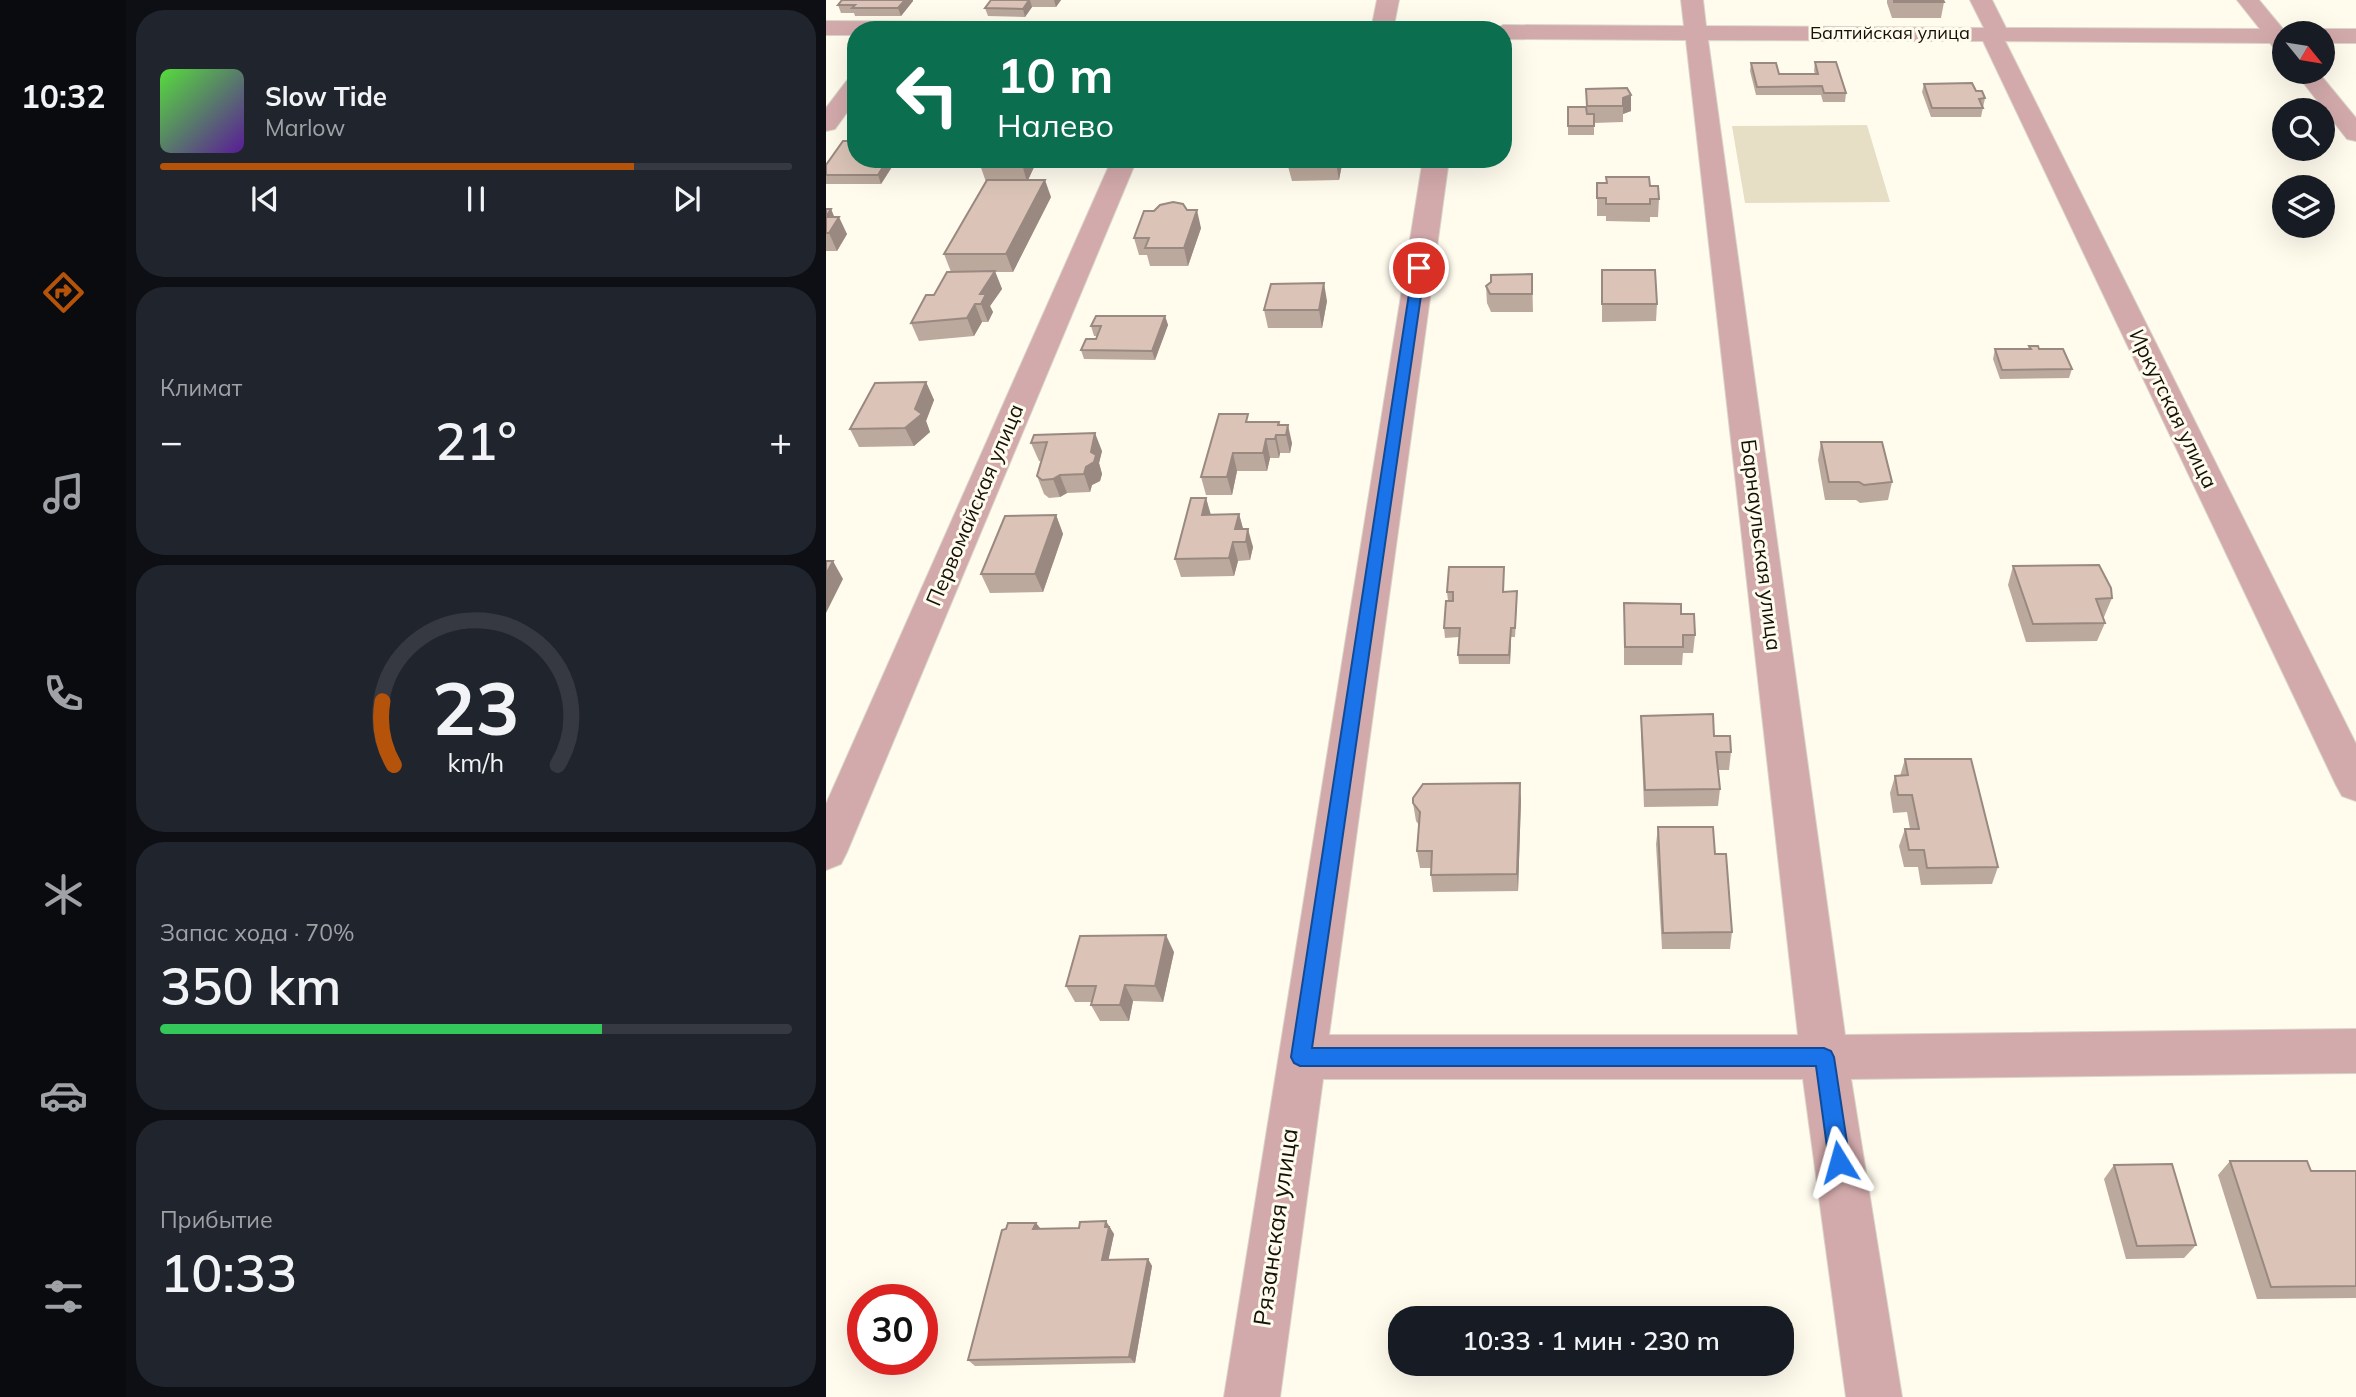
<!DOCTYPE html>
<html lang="ru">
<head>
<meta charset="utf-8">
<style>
	:root { --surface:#171b24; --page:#20242c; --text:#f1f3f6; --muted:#9ea1a6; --line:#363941; --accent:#b45309 }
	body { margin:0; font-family:Mulish,sans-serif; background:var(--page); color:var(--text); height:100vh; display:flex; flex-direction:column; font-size:26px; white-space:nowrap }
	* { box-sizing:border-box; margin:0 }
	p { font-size:23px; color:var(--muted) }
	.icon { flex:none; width:38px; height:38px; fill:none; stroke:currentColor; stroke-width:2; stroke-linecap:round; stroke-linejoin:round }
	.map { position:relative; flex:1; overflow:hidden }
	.panel { display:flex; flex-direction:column; gap:10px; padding:10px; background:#0d0f14; width:700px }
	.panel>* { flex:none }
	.top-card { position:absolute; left:21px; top:21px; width:665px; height:147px; border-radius:28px; box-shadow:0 7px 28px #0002; background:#0b6e4f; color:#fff; overflow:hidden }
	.needle { width:46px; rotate:120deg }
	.buttons { position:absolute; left:1446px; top:21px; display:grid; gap:14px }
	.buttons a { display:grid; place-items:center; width:63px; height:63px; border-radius:50%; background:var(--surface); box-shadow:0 7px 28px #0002; font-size:35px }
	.speed { position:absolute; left:21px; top:1284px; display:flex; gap:14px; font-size:35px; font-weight:700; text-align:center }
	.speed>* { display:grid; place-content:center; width:91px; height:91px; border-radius:50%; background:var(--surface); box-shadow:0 7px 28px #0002; line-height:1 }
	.speed .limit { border:10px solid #d22; background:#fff; color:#111 }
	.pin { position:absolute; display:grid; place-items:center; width:60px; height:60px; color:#fff; margin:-30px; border:4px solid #fff; border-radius:50%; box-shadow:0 2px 7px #0007 }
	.me { position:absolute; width:77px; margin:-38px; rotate:352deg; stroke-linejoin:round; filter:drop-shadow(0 0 5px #0008) }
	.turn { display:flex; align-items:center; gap:24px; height:147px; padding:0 35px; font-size:32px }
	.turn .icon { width:91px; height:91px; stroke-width:2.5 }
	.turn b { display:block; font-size:49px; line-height:60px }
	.big { font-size:52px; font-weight:600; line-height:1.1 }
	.panel .card { flex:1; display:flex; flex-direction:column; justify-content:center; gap:10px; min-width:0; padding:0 24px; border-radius:28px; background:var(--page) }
	.panel .dial { align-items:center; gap:0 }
	.dial svg { height:182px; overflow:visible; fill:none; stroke:var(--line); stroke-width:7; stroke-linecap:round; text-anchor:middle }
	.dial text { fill:var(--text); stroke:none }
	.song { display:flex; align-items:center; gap:21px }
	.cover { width:84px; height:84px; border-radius:10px; background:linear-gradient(135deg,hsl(110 70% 55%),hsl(270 70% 35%)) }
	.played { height:7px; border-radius:4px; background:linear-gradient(90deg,var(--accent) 75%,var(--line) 75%) }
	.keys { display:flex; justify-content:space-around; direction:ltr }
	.heat { display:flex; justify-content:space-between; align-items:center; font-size:38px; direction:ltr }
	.charge { height:10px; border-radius:5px; background:linear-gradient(90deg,#34c759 70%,var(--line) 0) }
	.trip { position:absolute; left:562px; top:1306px; width:406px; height:70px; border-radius:28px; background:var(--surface); box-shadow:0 7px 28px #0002; font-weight:600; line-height:70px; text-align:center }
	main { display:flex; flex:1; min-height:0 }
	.tab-bar { display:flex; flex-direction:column; width:126px; justify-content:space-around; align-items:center; background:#090b0e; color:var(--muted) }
	.tab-bar .icon { width:49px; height:49px }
	.tab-bar .current { color:var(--accent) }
	.tab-bar b { font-size:32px; color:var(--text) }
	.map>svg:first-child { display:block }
</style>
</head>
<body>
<main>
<nav class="tab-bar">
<b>10:32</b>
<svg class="icon current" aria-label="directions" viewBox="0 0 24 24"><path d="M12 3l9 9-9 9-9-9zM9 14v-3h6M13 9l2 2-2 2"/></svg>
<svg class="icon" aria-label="music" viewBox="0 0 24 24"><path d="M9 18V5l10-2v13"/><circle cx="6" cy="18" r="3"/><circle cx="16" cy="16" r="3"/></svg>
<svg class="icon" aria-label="phone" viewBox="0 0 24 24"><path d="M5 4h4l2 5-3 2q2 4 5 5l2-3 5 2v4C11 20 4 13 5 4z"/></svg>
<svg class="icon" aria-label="climate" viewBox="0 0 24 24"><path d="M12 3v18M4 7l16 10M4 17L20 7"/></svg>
<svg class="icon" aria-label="car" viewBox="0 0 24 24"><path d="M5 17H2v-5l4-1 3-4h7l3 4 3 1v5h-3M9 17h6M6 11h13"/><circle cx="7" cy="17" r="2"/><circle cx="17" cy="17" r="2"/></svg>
<svg class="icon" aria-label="filters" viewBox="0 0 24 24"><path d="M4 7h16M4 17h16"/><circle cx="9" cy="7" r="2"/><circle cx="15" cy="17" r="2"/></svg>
</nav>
<section class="panel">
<div class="card">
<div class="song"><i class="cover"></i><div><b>Slow Tide</b><p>Marlow</p></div></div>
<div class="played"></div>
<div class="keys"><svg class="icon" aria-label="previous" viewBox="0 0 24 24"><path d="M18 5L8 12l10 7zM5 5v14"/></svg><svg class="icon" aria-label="pause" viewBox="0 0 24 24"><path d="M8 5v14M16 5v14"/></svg><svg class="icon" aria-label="next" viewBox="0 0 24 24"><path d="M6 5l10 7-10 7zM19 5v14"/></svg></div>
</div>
<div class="card"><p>Климат</p>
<div class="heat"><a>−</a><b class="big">21°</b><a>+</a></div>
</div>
<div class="card dial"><svg viewBox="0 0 100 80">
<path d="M14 69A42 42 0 1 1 86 69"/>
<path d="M14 69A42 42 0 0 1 9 41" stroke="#b45309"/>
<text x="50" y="56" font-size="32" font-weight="700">23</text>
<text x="50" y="72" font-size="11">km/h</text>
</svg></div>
<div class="card"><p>Запас хода · 70%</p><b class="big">350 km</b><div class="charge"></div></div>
<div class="card"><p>Прибытие</p><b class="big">10:33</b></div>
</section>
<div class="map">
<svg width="1530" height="1397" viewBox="0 0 1530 1397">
	<rect width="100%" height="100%" fill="#fffbed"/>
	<!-- green -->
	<path fill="#e6dec5" d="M1041 125 1064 202 919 203 906 126Z"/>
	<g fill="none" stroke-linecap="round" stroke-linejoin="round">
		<!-- minor casing -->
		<g stroke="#d9d6c9" stroke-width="2">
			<g id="minor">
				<path d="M551 0H573L567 30H545Z"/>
				<path d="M855 0H877L880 26 1158 28 1144 0H1166L1180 28 1434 29 1411 0H1433L1457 29 1467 33H1458V52L1450 50 1444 43 1179 41 1530 744V801L1516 796 1510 785 1157 41 882 40 1019 1035 1530 1029V1073L1025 1079 1076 1397H1020L977 1079H497L454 1397H398L597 159H623L503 1035H972L860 40 677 39V30H668L677 25 858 26Z"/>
				<path d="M0 21 329 23 337 25 340 30H30V35H0Z"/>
				<path d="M1496 29H1530V43H1496V33H1487Z"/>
				<path d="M1469 72H1492L1530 118V141L1521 139Z"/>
				<path d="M30 77V100L9 129 0 131V108L22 79Z"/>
				<path d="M286 159H311L21 852 15 864 0 870V804Z"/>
			</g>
		</g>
		<!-- minor -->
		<use href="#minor" fill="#d3aaac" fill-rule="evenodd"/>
	</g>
	<!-- wall -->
	<g fill="#bca99d">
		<path d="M165 0H235L230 7H206L199 17 162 16 159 8Z"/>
		<path d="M1061 0H1117L1118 2 1115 18H1066L1061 3Z"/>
		<path d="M87 1 75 16H29L28 13H15L12 5Z"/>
		<path d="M989 62 1020 93 1019 102H997L995 95H930L924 71 925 63 953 74H989L988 71Z"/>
		<path d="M1098 84 1150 91 1159 98 1155 117H1105L1096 92Z"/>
		<path d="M760 89 805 95V111L797 114V122L768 123V135H742V107H760Z"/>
		<path d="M71 159 55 184H0V165Z"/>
		<path d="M152 159H229L226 165H209L202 180 225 197 187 272H169L176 289 164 306 167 312 162 322H156L148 336 93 341 85 323 108 295 125 272 118 254 160 182Z"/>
		<path d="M460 159H517L513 180 466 181Z"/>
		<path d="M771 183 824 186 833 199 832 217H824V222L780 221V216H771Z"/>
		<path d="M0 209H5L8 217 21 234 11 251H0Z"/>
		<path d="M361 210 375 228 362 266H324L321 255H313L308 238Z"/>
		<path d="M776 270 831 304 830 321 776 322Z"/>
		<path d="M706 274 707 312H665L661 303 660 286Z"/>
		<path d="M501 301 496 328H442L438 310Z"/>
		<path d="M339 316 342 325 329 360 258 359 255 350 270 339 271 336H268L265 326Z"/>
		<path d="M1203 346 1213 349 1246 369 1243 378 1174 379 1167 359 1169 349H1202Z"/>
		<path d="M100 382 108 400 100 421 104 432 88 446 33 447 24 429Z"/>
		<path d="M424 422H453L454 425 466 443 464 453H454L453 458H444L441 471H411L406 495H380L375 477Z"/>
		<path d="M208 435 276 451 273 463 276 474 274 481 266 485 264 492 241 493 234 497 223 498 218 494 211 476 216 461H213L205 443Z"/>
		<path d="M995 442 1066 482 1062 500 1034 503 1030 500H999L992 460Z"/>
		<path d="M380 498 385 515 413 514 417 529 427 547 424 560 412 561 408 576 355 577 349 559Z"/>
		<path d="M230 515 237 534 217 592 164 593 155 574Z"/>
		<path d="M1187 566 1286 598 1278 617H1277L1279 623 1271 641 1200 642 1182 585Z"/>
		<path d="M678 567V592L691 591V601L689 637H685L684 664H633L632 655 633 637 619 638 618 628 622 601 621 592Z"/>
		<path d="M798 603 855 614 869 635 867 653H857L856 665H798Z"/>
		<path d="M815 716 888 736 905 752 903 770H892L894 789 892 806 818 807 815 733Z"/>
		<path d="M1079 759 1172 867 1166 884 1095 885 1092 867H1078L1073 846 1079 829H1084L1081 812 1067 813 1064 793 1069 776H1074Z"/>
		<path d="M695 800 692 891 607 892 605 875V868H594L591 851 593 825 590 821 587 803Z"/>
		<path d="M832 827 889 854 906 932 904 949H836L830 844Z"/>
		<path d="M348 952 337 1002 307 1001 303 1021H274L265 1005 266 1002H249L240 986Z"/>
		<path d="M1404 1161 1485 1171H1530V1298L1431 1299 1392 1175Z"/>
		<path d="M1288 1165 1370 1245 1358 1258 1300 1259 1278 1179Z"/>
		<path d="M215 1228H285V1230L288 1234 282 1260 322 1259 326 1266 309 1363 149 1366 142 1360Z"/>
	</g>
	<!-- shaded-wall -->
	<g fill="#998980">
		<path d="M79 0H87V1L75 16 72 8Z"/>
		<path d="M203 0H204L206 7 199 17 197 9Z"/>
		<path d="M228 0H235L230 7Z"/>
		<path d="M805 95V111L797 114V98Z"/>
		<path d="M62 159H71L55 184 52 175Z"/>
		<path d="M198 159H207L209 165 201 182 196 164Z"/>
		<path d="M511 159H517L513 180 510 163Z"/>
		<path d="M219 180 225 197 187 272 180 254Z"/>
		<path d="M5 209 10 221 13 217 21 234 11 251 3 233 0 217Z"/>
		<path d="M371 210 375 228 362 266 358 248Z"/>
		<path d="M169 271 176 289 164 306 167 312 162 322 155 304 154 294Z"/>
		<path d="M498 283 501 301 496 328 493 310Z"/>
		<path d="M149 304 156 322 148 336 141 318Z"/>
		<path d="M339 316 342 325 329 360 326 351Z"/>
		<path d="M100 382 108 400 100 421 104 432 88 446 79 428Z"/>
		<path d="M462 425 466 443 464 453 460 435Z"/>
		<path d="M269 433 276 451 273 463 276 474 274 481 266 485 264 492 258 474Z"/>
		<path d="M450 435 454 453 453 458 449 439Z"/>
		<path d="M440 439 444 458 441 471 437 453Z"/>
		<path d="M407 453 411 471 406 495 401 477Z"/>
		<path d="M234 475 241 493 234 497 227 479Z"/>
		<path d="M380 498 385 516 376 515Z"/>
		<path d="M413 514 418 532 409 529Z"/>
		<path d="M230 515 237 534 217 592 209 574Z"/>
		<path d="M422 529 427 547 424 560 420 542Z"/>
		<path d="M407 542 412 561 408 576 403 558Z"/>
		<path d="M7 561 17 579 0 613V574Z"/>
		<path d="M685 628V637L684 664 683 655Z"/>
		<path d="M694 783 695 800 692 891 691 874Z"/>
		<path d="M340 935 348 952 337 1002 329 986Z"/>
		<path d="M299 985 307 1001 303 1021 294 1005Z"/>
		<path d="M280 1221 288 1234 281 1267 276 1260Z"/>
		<path d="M210 1223 215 1229H207Z"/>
		<path d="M322 1259 326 1266 309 1363 303 1357Z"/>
	</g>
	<!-- building -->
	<g fill="#dbc4b7" stroke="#998980" stroke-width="2">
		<path d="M16 0H79L72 8H26L29 5H12Z"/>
		<path d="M165 0H203L197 9 159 8Z"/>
		<path d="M1068 0H1117L1118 2H1068Z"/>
		<path d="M989 62H1010L1020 93H998L996 86 931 87 925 63H950L953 74H992Z"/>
		<path d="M1146 83 1150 91H1156L1159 98 1153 99 1157 108H1106L1098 84Z"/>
		<path d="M801 88 805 95 797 98V106H761L760 89Z"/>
		<path d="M742 107H760L761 114H768V126H742Z"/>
		<path d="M17 141H30V159H62L52 175H0V165Z"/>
		<path d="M157 159H198L196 164 154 165Z"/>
		<path d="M464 159H511L510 163 463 164Z"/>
		<path d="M780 177H823L824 186H832L833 199H824V204H780V198H771V183H781Z"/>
		<path d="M161 180H219L180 254H118Z"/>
		<path d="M347 202 357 204 361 210H371L358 248H319L323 238H308L318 211H328L334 205Z"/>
		<path d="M0 209H5L0 217Z"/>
		<path d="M0 217H13L3 233H0Z"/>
		<path d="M776 270H829L831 304H776Z"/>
		<path d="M169 271 154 294H160L155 304H149L141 318 85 323 100 295H108L121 272Z"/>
		<path d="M706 274V294H664L660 286 665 282V275Z"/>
		<path d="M498 283 493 310H438L445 284Z"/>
		<path d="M270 316H339L326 351 255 350 260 339H270L275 326H265Z"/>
		<path d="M1203 346H1212L1213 349H1237L1246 369 1176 370 1169 349H1205Z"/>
		<path d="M100 382 89 409 96 414 79 428 24 429 49 383Z"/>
		<path d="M393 414H422L420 422H453L452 425H462L460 435H450L449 439H440L437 453H407L401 477H375Z"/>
		<path d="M269 433 265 452 270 455 268 462 260 467 258 474 234 475 227 479 216 480 211 476 221 442 205 443 208 435Z"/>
		<path d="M995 442H1056L1066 482 1038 485 1033 482H1003Z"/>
		<path d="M365 498H380L376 515 413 514 409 529H422L420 542H407L403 558 349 559Z"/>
		<path d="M230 515 209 574H155L179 516Z"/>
		<path d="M0 561H7L0 574Z"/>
		<path d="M1273 565 1285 588 1286 598 1270 599 1279 623 1207 624 1187 566Z"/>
		<path d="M623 567H678L677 592 691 591 689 628H685L683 655H632L634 628H618L620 601H627V592H621Z"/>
		<path d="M798 603 855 604V614H868L869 635H857V647H799Z"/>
		<path d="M887 714 888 736H904L905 752H890L894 789 819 790 815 716Z"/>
		<path d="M1079 759H1145L1172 867 1101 868 1098 850H1083L1079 829H1093L1086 795H1072L1069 776 1082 775Z"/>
		<path d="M694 783 691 874 605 875 606 851H591L594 812 587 803V798L597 784Z"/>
		<path d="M832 827H887L889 854H900L906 932 837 933Z"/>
		<path d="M340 935 329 986 299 985 294 1005H265L270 986H240L254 936Z"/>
		<path d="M1404 1161H1481L1485 1171H1530V1286L1445 1287Z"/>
		<path d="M1346 1164 1370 1245 1311 1246 1288 1165Z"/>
		<path d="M280 1221 279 1227H283L276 1260 322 1259 303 1357 142 1360 176 1230 180 1229 182 1223H210L207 1229 253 1228 254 1222Z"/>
	</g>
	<!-- route -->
	<path fill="#1a73e8" stroke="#114b97" stroke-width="2" d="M593 265 599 268 486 1048H998L1005 1051 1008 1057 1024 1162 1021 1169 1013 1172 1006 1169 1003 1162 990 1066H474L468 1063 465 1057 587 268Z"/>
	<g text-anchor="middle" stroke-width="6" stroke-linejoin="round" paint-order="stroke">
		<!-- far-street labels -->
		<g font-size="18" fill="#141109" stroke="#fffbed">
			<text x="1064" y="39">Балтийская улица</text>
		</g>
		<!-- street labels -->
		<g font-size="21" fill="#141109" stroke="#fffbed">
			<text transform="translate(1347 409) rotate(64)" y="7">Иркутская улица</text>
			<text transform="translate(149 505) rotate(-67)" y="7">Первомайская улица</text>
			<text transform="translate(935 545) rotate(83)" y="7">Барнаульская улица</text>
		</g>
		<!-- near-street labels -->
		<g font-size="24" fill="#141109" stroke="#fffbed">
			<text transform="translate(450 1227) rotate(-82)" y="8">Рязанская улица</text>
		</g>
	</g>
</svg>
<div class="buttons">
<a><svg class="needle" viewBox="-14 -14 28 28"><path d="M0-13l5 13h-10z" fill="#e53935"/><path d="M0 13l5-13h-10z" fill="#9ea1a6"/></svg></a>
<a><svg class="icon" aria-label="search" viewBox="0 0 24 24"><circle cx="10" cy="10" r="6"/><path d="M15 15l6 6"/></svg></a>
<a><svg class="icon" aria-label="layers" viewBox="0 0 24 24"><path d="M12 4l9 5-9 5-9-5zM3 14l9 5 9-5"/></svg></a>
</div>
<div class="speed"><div class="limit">30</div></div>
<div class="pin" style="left:593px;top:268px;background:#d93025"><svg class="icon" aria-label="arrive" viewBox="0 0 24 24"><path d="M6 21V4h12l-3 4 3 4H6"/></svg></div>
<svg class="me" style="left:1013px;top:1162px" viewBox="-20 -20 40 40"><path d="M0-17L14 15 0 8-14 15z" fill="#1a73e8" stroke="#fff" stroke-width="4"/></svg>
<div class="trip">10:33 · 1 мин · 230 m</div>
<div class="top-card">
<div class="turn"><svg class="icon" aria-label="left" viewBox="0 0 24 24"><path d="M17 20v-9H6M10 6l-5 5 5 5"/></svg><div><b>10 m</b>Налево</div></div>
</div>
</div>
</main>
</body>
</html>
